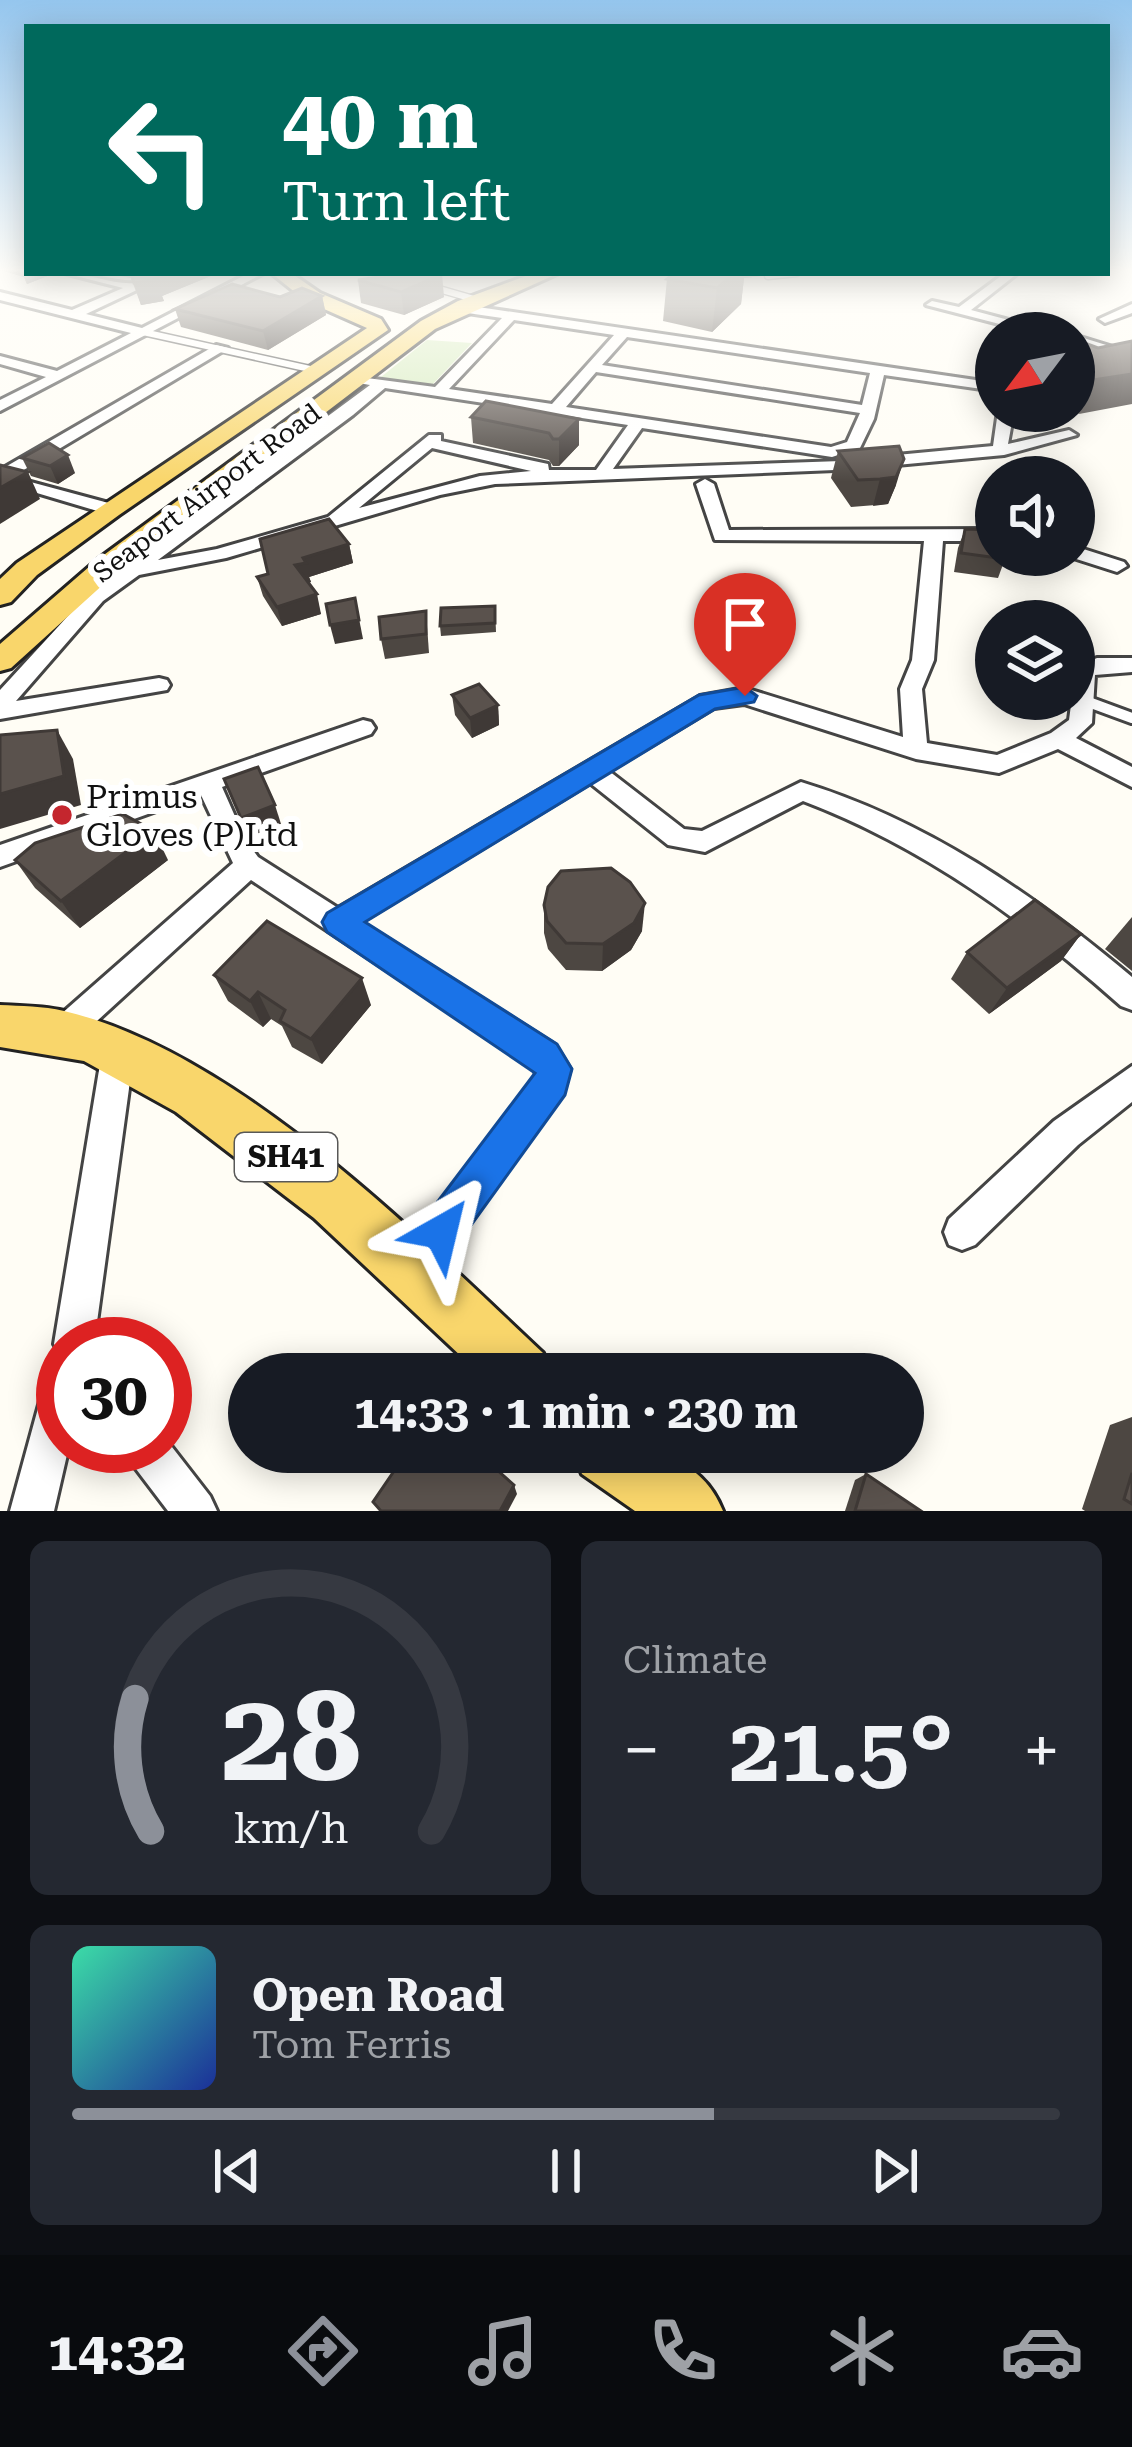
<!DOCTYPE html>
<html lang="en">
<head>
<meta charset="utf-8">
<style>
	:root { --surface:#171b24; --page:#242831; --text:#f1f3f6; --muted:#9ea1a6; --line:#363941; --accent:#8c9099 }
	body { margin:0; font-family:"Roboto Serif",serif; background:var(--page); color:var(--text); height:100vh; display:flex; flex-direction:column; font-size:45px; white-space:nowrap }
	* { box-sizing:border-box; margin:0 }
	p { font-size:39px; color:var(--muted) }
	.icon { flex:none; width:66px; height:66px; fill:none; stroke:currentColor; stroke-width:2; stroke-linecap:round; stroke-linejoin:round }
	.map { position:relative; height:1511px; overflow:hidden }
	.panel { display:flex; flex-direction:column; gap:30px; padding:30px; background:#0d0f14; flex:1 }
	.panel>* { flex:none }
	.guide { position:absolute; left:24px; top:24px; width:1086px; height:252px; border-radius:0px; box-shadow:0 6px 30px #0003; background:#00695c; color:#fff; overflow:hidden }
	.needle { width:78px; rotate:238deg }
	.fabs { position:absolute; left:975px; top:312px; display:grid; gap:24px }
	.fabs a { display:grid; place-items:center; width:120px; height:120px; border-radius:50%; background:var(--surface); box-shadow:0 6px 30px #0003; font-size:60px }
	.speed { position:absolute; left:36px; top:1317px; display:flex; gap:24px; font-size:60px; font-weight:700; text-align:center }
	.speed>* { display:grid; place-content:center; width:156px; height:156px; border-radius:50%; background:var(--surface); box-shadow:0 6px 30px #0003; line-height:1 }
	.speed .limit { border:18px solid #d22; background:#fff; color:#111 }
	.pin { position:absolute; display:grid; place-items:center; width:102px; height:102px; color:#fff; margin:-123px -51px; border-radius:50% 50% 50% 0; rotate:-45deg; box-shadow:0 0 12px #0007 }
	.pin .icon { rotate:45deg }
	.me { position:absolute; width:132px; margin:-66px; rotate:37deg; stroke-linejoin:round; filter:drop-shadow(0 0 9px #0008) }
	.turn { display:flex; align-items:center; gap:42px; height:252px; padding:0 60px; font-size:54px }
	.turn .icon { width:156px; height:156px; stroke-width:2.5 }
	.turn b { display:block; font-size:84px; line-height:102px }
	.big { font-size:90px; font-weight:700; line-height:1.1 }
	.panel .widget { flex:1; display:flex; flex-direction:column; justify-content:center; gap:18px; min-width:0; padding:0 42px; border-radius:18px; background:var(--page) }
	.panel .dial { align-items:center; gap:0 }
	.dial svg { height:312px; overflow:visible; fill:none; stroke:var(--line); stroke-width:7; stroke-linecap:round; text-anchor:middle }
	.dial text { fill:var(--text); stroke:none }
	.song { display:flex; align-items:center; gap:36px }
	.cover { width:144px; height:144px; border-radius:18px; background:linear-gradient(135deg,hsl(160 70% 55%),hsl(230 70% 35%)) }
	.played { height:12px; border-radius:6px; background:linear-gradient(90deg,var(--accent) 65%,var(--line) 65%) }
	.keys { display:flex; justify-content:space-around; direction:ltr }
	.heat { display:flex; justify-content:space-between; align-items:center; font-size:66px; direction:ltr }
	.panel .tiles { flex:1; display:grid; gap:30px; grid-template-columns:1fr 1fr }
	.widget:last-child { grid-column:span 2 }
	.trip { position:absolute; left:228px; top:1353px; width:696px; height:120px; border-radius:60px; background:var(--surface); box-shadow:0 6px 30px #0003; font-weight:700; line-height:120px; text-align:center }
	.menu { display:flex; height:192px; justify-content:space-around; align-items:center; background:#090b0e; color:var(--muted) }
	.menu .icon { width:84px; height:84px }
	.menu .active { color:var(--accent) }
	.menu b { font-size:54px; color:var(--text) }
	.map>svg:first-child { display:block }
</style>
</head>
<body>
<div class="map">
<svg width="1132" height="1511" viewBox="0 0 1132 1511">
	<rect width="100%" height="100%" fill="#fffdf5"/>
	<!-- green -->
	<path fill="#d5ebbd" d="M427 340 472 343 431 386 381 377Z"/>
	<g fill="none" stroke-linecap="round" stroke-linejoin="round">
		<!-- service-far1 casing -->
		<g stroke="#444" stroke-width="9">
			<g id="service-far1">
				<path d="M768 276 797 273"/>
				<path d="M432 287 477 300"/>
				<path d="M143 332 319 371"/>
			</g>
		</g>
		<!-- service casing -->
		<g stroke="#444" stroke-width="16">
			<path id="service" d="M1083 700 1132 718"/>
		</g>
		<!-- minor casing -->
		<g stroke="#444" stroke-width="6">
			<g id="minor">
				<path d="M64 273C86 273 116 285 134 283 148 282 158 273 173 273L86 314 142 328 249 273H264L0 411V400L46 377 0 364V356L57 371 131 333 0 300V292L72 310 123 288Z"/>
				<path d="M1005 273H1018L971 310 1058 333H1034L926 305 932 301 959 307Z"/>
				<path d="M458 304 996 383V391L884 375 874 419 860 448 832 457 642 428 613 469 841 461 843 465 835 470 495 484 440 495 226 558 139 575 103 601 16 701 159 678 167 680 170 685 167 690 0 719V690L89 593 370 385 352 382V376L435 387 502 318 454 311V305ZM514 320 614 335 552 404 449 389ZM627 337 870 373 862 405 602 365ZM596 372 860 413 847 442 831 447 566 407ZM385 388 628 425 596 470H549L548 464 441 441V435H429L328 517 217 549 158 560 353 415ZM432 448 531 471 480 476 359 508Z"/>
				<path d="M1132 304V313L1105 323 1099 319Z"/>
				<path d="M1074 335 1132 353V361L1074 343Z"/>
				<path d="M216 345 228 348 12 477 116 505V513H104L0 482V470Z"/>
				<path d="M998 411H1014L1008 444 1069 430 1077 435 1004 455 875 467 867 462 875 457 993 446Z"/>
				<path d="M705 479 714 484 729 530 996 529V541H943L934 660 922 689 927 743 997 755 1051 733 1069 720 1076 667 1097 658H1132V672L1095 675 1092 723 1076 738 1132 767V787L1058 749 999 773 916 759 744 704 714 708 609 771 684 829 702 831 801 782C926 820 1033 894 1132 977V1010L1121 1006C1025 921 924 847 803 801L705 852 668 845 590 783 361 922 555 1045 570 1069 563 1093 426 1282 413 1288 400 1282 394 1269 400 1256 537 1076 533 1067 251 880 74 1042 63 1046 52 1042 47 1032 52 1022 233 863 201 795 0 867V845L363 720 371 722 375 728 371 734 222 787 245 839 258 857 338 908 700 696 745 688 903 737 900 689 912 660 924 541 715 540 696 484Z"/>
				<path d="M1074 546 1124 562 1127 566 1117 572 1067 556 1074 555Z"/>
				<path d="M118 1037 129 1041 134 1052 94 1344H63V1359L54 1344 102 1052 107 1041Z"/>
				<path d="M1132 1066V1102L1078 1145 975 1245 962 1250 949 1245 944 1232 949 1219 1054 1121Z"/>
				<path d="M63 1370V1446H69L54 1511H10L43 1390 49 1376Z"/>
				<path d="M165 1438 210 1496 217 1511H168L130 1461 124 1446H165Z"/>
			</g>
		</g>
		<!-- primary casing -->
		<g stroke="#222" stroke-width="6">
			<g id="primary">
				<path d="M271 273H291L320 293 381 319 388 330 119 515 37 575 11 602 0 605V579L17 563 367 328 306 301Z"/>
				<path d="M534 273H559L435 329 117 572 11 668 0 671V644L97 560 421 321 458 301Z"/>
				<path d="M0 1005C21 1006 43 1006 64 1011 237 1052 416 1234 543 1353L552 1374H480L314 1218 176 1112 84 1061 0 1047Z"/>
				<path d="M573 1452C633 1452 696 1444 723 1511H635L582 1474Z"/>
			</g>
		</g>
		<!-- service-far1 -->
		<use href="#service-far1" stroke="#fff" stroke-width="6"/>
		<!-- service -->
		<use href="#service" stroke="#fff" stroke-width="10"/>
		<!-- minor -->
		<use href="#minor" fill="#fff" fill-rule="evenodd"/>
		<!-- primary -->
		<use href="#primary" fill="#f9d66b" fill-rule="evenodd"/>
	</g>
	<!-- wall -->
	<g fill="#4d4742">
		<path d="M0 270H27V273H55L27 284 24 277Z"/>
		<path d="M103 273H218L162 296 164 301 141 305 131 278Z"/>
		<path d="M674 273H763L761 276 744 278 741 304 712 332 663 321 667 279Z"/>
		<path d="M358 280 444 297 404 315 361 303Z"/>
		<path d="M322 296 326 315 268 350 181 327 175 309 280 297Z"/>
		<path d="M1074 339 1098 348 1132 341 1079 414 1074 411Z"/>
		<path d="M471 417 579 419V445L559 466H553L549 460 473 443Z"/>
		<path d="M838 451 896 485 888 504 851 507 831 478Z"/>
		<path d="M22 458 75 473 58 484 31 476Z"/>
		<path d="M965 529 1005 559 998 578 954 572 958 548Z"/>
		<path d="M349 544 353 563 309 577 311 582 308 583 321 614 282 626 263 596 257 577Z"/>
		<path d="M495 606 496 632 441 636 440 626Z"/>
		<path d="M426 611 429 653 385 659 381 639Z"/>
		<path d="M452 695 498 705 499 725 472 738 455 715Z"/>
		<path d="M15 860H168L80 928 35 888Z"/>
		<path d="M544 905 642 931 631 950 602 971 566 970 548 949 544 933Z"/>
		<path d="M1132 917V971L1105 949Z"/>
		<path d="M1081 934 1061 961 989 1014 951 979 967 952Z"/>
		<path d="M214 975 371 1005 322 1064 292 1047 282 1026 271 1019 263 1027 228 1001Z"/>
		<path d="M1132 1417V1511H1085L1082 1509 1110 1425Z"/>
		<path d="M866 1474 921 1511H845L855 1480Z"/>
	</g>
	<!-- shaded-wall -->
	<g fill="#3f3936">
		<path d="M21 270H27V273H55L27 284Z"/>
		<path d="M160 273H218L162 296 164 301 141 305 134 283Z"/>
		<path d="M709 273H763L761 276 744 278 741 304 712 332 717 288Z"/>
		<path d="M442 274 444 297 404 315 401 292Z"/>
		<path d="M322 296 326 315 268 350 263 331Z"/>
		<path d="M1132 374V404L1079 414 1093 380Z"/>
		<path d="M579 419V445L559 466V439Z"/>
		<path d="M68 455 75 473 58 484 50 466Z"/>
		<path d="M904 459 896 485 888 504 873 506 880 479Z"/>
		<path d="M28 472 40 499 0 524V488Z"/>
		<path d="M349 544 353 563 309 577 311 582 300 584 295 565 303 558Z"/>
		<path d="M317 594 321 614 282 626 277 607Z"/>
		<path d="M355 598 363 639 335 644 330 625Z"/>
		<path d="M498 705 499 725 472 738 470 718Z"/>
		<path d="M57 730 73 759 81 805 0 829V794Z"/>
		<path d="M275 805 281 824 249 837 241 818Z"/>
		<path d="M154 831 168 860 80 928 61 901Z"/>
		<path d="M645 903 642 931 631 950 602 971 603 944Z"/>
		<path d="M1081 934 1061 961 989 1014 1007 988Z"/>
		<path d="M362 978 371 1005 322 1064 311 1039Z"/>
		<path d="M258 992 271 1019 263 1027 250 1001Z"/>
		<path d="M514 1485 517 1494 508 1511H500Z"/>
	</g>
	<!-- building -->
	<g fill="#5a524d" stroke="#3f3936" stroke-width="3">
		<path d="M131 273H160L155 275 157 279 134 283Z"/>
		<path d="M407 273 442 274 401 292 358 280Z"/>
		<path d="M674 273H734L717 288 667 279Z"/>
		<path d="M232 284 280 297 302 288 322 296 263 331 175 309Z"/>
		<path d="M1074 339 1098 348 1132 341V374L1093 380 1074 371Z"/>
		<path d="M486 401 579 419 559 439H553L549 433 471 417Z"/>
		<path d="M49 443 68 455 50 466 22 458Z"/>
		<path d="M899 446 904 459 896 477 880 479 858 480 838 451Z"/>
		<path d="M0 465 28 472 0 488Z"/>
		<path d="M329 519 349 544 303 558 306 563 295 565 317 594 277 607 257 577 268 574 260 539Z"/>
		<path d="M965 529 994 530 996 535V555H1004L1005 559 961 553Z"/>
		<path d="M355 598 359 620 330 625 326 604Z"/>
		<path d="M495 606V623L440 626 441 608Z"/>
		<path d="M426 611V634L381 639 379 617Z"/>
		<path d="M479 684 498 705 470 718 452 695Z"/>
		<path d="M57 730 64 776 0 794V735Z"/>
		<path d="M258 767 275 805 241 818 224 779Z"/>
		<path d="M123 814 154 831 61 901 15 860 35 843Z"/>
		<path d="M611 868 630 882 645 903 634 923 603 944 566 943 547 921 544 905 548 887 561 871Z"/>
		<path d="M1035 900 1081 934 1007 988 967 952Z"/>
		<path d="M267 921 362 978 311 1039 280 1021 285 1010 258 992 250 1001 214 975Z"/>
		<path d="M407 1452H477L514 1485 500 1511H381L373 1502Z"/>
		<path d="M1132 1473V1504L1124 1499Z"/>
		<path d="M866 1474 921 1511H855Z"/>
	</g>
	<!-- sky -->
	<linearGradient id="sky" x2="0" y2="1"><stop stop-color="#95c6ee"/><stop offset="0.56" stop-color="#fffefa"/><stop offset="1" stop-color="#fffefa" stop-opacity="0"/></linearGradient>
	<rect width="1132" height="482" fill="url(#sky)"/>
	<!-- route -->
	<path fill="#1a73e8" stroke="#114b97" stroke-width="3" d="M745 687 757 696 754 702 715 709 365 922 557 1044 572 1069 565 1095 456 1246 441 1252 426 1246 420 1232 426 1217 535 1073 327 932 322 922 327 913 699 695Z"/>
	<!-- markers -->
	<circle fill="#c4262e" stroke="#fff" stroke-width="4.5" cx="62" cy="815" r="12"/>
	<g text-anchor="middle" stroke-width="12" stroke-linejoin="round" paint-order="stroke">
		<!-- far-street labels -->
		<g font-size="27" fill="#111" stroke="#fff">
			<text transform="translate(207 493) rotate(-37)" y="9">Seaport Airport Road</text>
		</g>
		<!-- shield labels -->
		<rect fill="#fff" stroke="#585858" stroke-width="3" x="235" y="1133" width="102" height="48" rx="9"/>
		<g font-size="30" font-weight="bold" fill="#111">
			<text x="286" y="1167">SH41</text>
		</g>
		<!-- poi labels -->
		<g font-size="33" fill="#111" stroke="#fff" text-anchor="start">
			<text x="86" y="808">Primus<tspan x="86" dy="38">Gloves (P)Ltd</tspan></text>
		</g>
	</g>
</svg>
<div class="fabs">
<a><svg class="needle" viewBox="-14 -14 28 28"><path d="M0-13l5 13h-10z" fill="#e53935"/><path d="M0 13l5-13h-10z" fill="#9ea1a6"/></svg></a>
<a><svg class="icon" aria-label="sound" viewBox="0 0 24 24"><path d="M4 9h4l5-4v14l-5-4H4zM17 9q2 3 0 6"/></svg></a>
<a><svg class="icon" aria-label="layers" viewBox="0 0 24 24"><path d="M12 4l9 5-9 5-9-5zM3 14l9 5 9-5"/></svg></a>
</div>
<div class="speed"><div class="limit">30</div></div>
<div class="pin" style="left:745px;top:696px;background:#d93025"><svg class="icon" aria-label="arrive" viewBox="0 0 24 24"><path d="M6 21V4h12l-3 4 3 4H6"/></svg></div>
<svg class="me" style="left:441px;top:1232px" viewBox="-20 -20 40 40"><path d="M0-17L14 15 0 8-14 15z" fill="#1a73e8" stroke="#fff" stroke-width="4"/></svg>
<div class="trip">14:33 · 1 min · 230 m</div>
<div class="guide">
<div class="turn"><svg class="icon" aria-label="left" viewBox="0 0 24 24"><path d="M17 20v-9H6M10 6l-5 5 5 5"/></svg><div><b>40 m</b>Turn left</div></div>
</div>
</div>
<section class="panel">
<div class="tiles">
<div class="widget dial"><svg viewBox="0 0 100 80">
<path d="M14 69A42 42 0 1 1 86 69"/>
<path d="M14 69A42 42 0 0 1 10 35" stroke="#8c9099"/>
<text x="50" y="56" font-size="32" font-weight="700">28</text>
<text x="50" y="72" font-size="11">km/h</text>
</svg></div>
<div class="widget"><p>Climate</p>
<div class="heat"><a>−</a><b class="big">21.5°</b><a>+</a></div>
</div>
<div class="widget">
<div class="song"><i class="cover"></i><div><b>Open Road</b><p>Tom Ferris</p></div></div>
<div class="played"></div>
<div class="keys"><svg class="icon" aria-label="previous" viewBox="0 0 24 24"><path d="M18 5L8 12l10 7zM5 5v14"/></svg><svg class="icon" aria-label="pause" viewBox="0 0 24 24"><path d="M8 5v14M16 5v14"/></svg><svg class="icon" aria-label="next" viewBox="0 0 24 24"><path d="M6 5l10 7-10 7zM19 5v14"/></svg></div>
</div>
</div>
</section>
<nav class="menu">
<b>14:32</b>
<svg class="icon active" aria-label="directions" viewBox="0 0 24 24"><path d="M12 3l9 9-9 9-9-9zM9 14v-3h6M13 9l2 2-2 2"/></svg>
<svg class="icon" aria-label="music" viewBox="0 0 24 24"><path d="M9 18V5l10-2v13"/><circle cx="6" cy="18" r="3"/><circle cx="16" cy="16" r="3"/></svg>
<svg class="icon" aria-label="phone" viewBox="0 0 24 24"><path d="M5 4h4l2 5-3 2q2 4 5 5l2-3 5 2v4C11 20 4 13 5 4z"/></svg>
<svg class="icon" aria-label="climate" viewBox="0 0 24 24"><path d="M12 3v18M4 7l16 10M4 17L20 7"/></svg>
<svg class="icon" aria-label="car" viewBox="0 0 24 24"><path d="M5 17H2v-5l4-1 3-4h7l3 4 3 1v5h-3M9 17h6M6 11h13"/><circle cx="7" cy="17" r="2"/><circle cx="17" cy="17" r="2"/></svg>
</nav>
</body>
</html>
